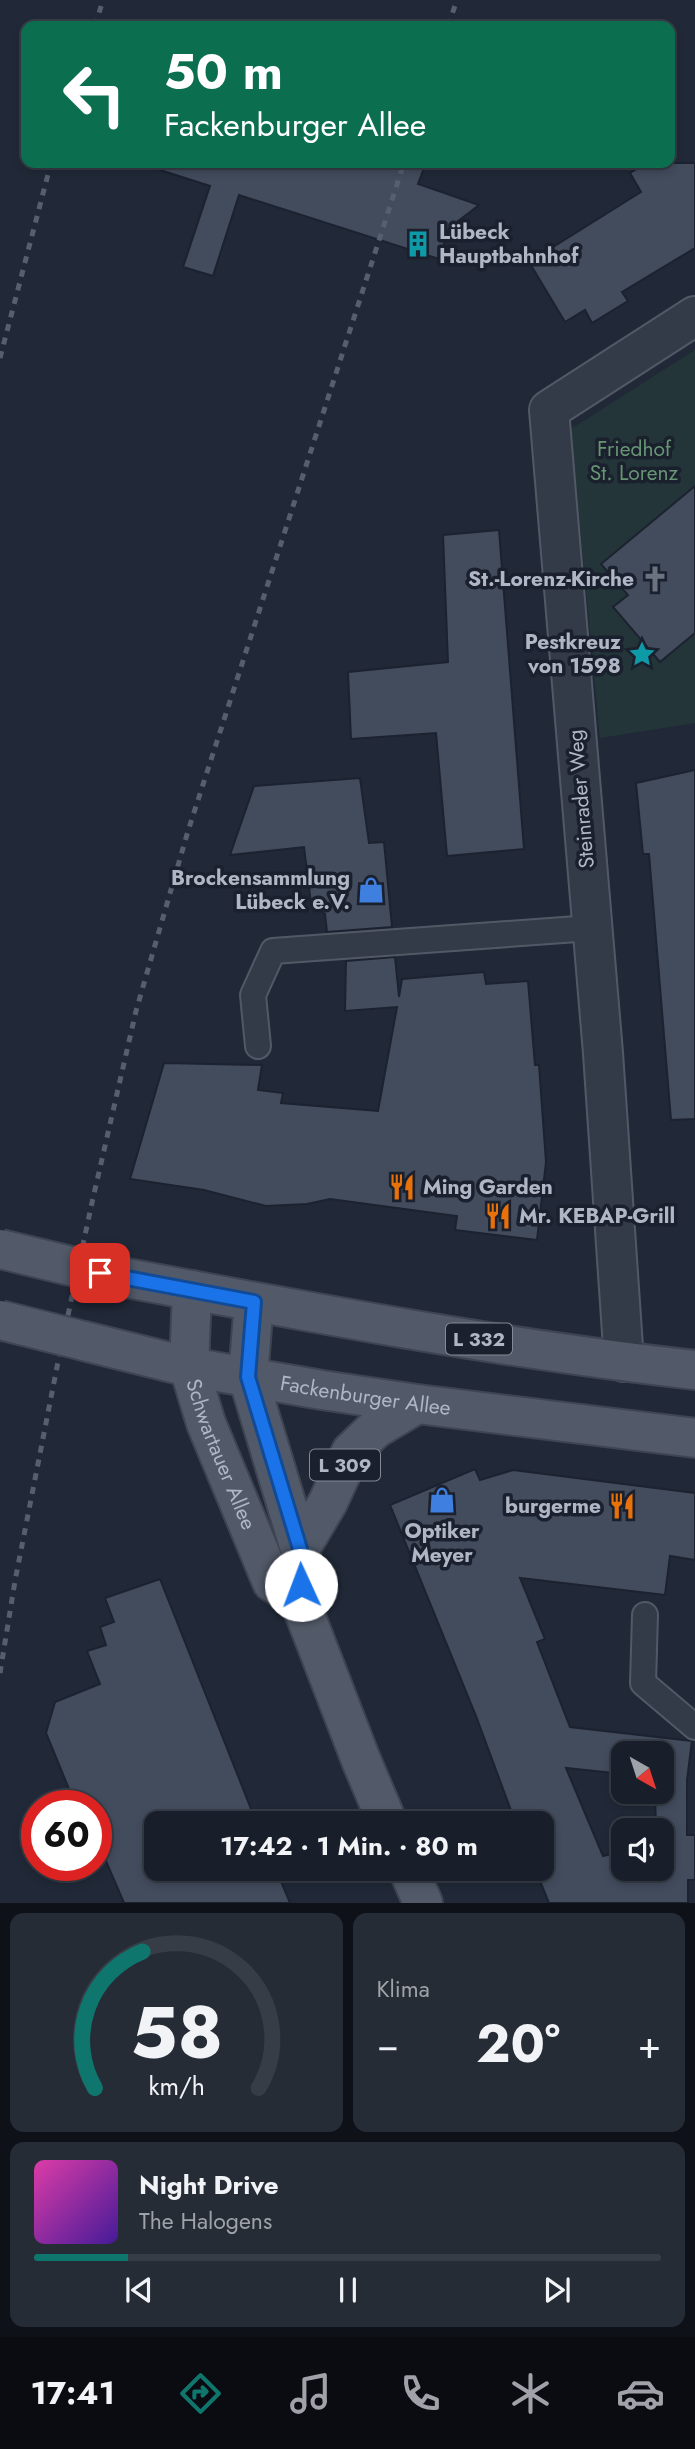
<!DOCTYPE html>
<html lang="de">
<head>
<meta charset="utf-8">
<style>
	:root { --surface:#191f2a; --page:#262c36; --text:#f1f3f6; --muted:#9fa2a8; --line:#373d47; --accent:#0f766e }
	body { margin:0; font-family:Jost,sans-serif; background:var(--page); color:var(--text); height:100vh; display:flex; flex-direction:column; font-size:26px; white-space:nowrap }
	* { box-sizing:border-box; margin:0 }
	p { font-size:23px; color:var(--muted) }
	.icon { flex:none; width:38px; height:38px; fill:none; stroke:currentColor; stroke-width:2; stroke-linecap:round; stroke-linejoin:round }
	.map { position:relative; height:1903px; overflow:hidden }
	.drawer { display:flex; flex-direction:column; gap:10px; padding:10px; background:#0e1117; flex:1 }
	.drawer>* { flex:none }
	.guide { position:absolute; left:21px; top:21px; width:654px; height:147px; border-radius:14px; box-shadow:0 4px 10px #0003,0 0 0 2px var(--line); background:#0b6e4f; color:#fff; overflow:hidden }
	.needle { width:46px; rotate:141deg }
	.buttons { position:absolute; left:611px; top:1741px; display:grid; gap:14px }
	.buttons a { display:grid; place-items:center; width:63px; height:63px; border-radius:14px; background:var(--surface); box-shadow:0 4px 10px #0003,0 0 0 2px var(--line); font-size:35px }
	.speed { position:absolute; left:21px; top:1790px; display:flex; gap:14px; font-size:35px; font-weight:700; text-align:center }
	.speed>* { display:grid; place-content:center; width:91px; height:91px; border-radius:50%; background:var(--surface); box-shadow:0 4px 10px #0003,0 0 0 2px var(--line); line-height:1 }
	.speed .limit { border:10px solid #d22; background:#fff; color:#111 }
	.pin { position:absolute; display:grid; place-items:center; width:60px; height:60px; color:#fff; margin:-30px; border-radius:14px; box-shadow:0 4px 10px #0006 }
	.me { position:absolute; width:77px; margin:-38px; rotate:358deg; stroke-linejoin:round; filter:drop-shadow(0 0 5px #0008) }
	.turn { display:flex; align-items:center; gap:24px; height:147px; padding:0 28px; font-size:32px }
	.turn .icon { width:91px; height:91px; stroke-width:2.5 }
	.turn b { display:block; font-size:49px; line-height:60px }
	.big { font-size:52px; font-weight:700; line-height:1.1 }
	.drawer .widget { flex:1; display:flex; flex-direction:column; justify-content:center; gap:10px; min-width:0; padding:0 24px; border-radius:14px; background:var(--page) }
	.drawer .dial { align-items:center; gap:0 }
	.dial svg { height:182px; overflow:visible; fill:none; stroke:var(--line); stroke-width:7; stroke-linecap:round; text-anchor:middle }
	.dial text { fill:var(--text); stroke:none }
	.song { display:flex; align-items:center; gap:21px }
	.cover { width:84px; height:84px; border-radius:10px; background:linear-gradient(135deg,hsl(320 70% 55%),hsl(260 70% 35%)) }
	.played { height:7px; border-radius:4px; background:linear-gradient(90deg,var(--accent) 15%,var(--line) 15%) }
	.keys { display:flex; justify-content:space-around; direction:ltr }
	.heat { display:flex; justify-content:space-between; align-items:center; font-size:38px; direction:ltr }
	.drawer .tiles { flex:1; display:grid; gap:10px; grid-template-columns:1fr 1fr }
	.widget:last-child { grid-column:span 2 }
	.trip { position:absolute; left:144px; top:1811px; width:410px; height:70px; border-radius:14px; background:var(--surface); box-shadow:0 4px 10px #0003,0 0 0 2px var(--line); font-weight:700; line-height:70px; text-align:center }
	.dock { display:flex; height:112px; justify-content:space-around; align-items:center; background:#0a0c11; color:var(--muted) }
	.dock .icon { width:49px; height:49px }
	.dock .on { color:var(--accent) }
	.dock b { font-size:32px; color:var(--text) }
	.map>svg:first-child { display:block }
</style>
</head>
<body>
<div class="map">
<svg width="695" height="1903" viewBox="0 0 695 1903">
	<rect width="100%" height="100%" fill="#212938"/>
	<!-- green -->
	<path fill="#233539" d="M695 350V723L600 738 571 429Z"/>
	<!-- building -->
	<g fill="#424c5d" stroke="#1c222f" stroke-width="2" fill-rule="evenodd">
		<path d="M161 163H426L418 184 479 205 449 228 439 259 239 195 213 276 183 267 210 186 160 170Z"/>
		<path d="M647 163H695V248L622 292 628 301 592 323 585 310 565 322 529 262 641 192 630 173Z"/>
		<path d="M695 486V633L660 662 613 607 628 595 601 564Z"/>
		<path d="M499 530 524 849 447 856 436 733 351 739 348 672 448 662 443 535Z"/>
		<path d="M695 770V1119L671 1120 649 854H643L636 783Z"/>
		<path d="M360 778 369 843 384 842 392 927 327 932 325 914 311 903 304 847 230 855 254 786Z"/>
		<path d="M395 957 399 997 402 979 484 972 486 984 528 981 535 1065H539L546 1162 537 1240 455 1230 457 1216 330 1199 307 1204 266 1206 204 1190 130 1179 164 1063 262 1065 258 1090 283 1093 281 1103 378 1111 397 1007 345 1011 346 961Z"/>
		<path d="M475 1469 480 1480 513 1470 695 1493V1560L670 1556 665 1595 520 1578 545 1639 537 1642 570 1727 692 1741 687 1780V1835H695V1880H688V1903H549L535 1869H541V1824H516L476 1716 390 1505ZM623 1754H662V1792H655L656 1830H662V1869H623V1851L603 1856 566 1768 623 1774Z"/>
		<path d="M160 1579 257 1824H156V1869H276L290 1903H124L96 1838V1806H76L46 1733 55 1702 100 1684 87 1651 106 1645 100 1627 114 1622 105 1598Z"/>
	</g>
	<g fill="none" stroke-linecap="round" stroke-linejoin="round">
		<!-- lane casing -->
		<g stroke="#525966" stroke-width="28">
			<g id="lane">
				<path d="M258 1046 253 995 273 951 591 928"/>
				<path d="M645 1615 643 1683 695 1727"/>
			</g>
		</g>
		<!-- street casing -->
		<g stroke="#525966" stroke-width="42">
			<path id="street" d="M624 1362 603 1053 549 410 695 316"/>
		</g>
		<!-- primary casing -->
		<g stroke="#3e4452" stroke-width="42">
			<g id="primary">
				<path d="M100 1273C297 1310 496 1348 695 1370"/>
				<path id="s1" d="M192 1290 189 1367 206 1423 272 1582 299 1599"/>
				<path d="M254 1302 248 1377 300 1549 303 1571 299 1599 361 1760 388 1824"/>
				<path id="s2" d="M84 1341 189 1367 322 1390 417 1404 695 1438"/>
				<path d="M300 1549 328 1502 351 1452 375 1429 417 1404"/>
				<path d="M408 1869 423 1903"/>
			</g>
		</g>
		<!-- lane -->
		<use href="#lane" stroke="#343b48" stroke-width="24"/>
		<!-- street -->
		<use href="#street" stroke="#343b48" stroke-width="38"/>
		<!-- primary -->
		<use href="#primary" stroke="#525a69" stroke-width="38"/>
		<!-- rail -->
		<g stroke="#565f70" stroke-width="5" stroke-dasharray="7 7" stroke-linecap="butt">
			<path d="M95 26 103 0"/>
			<path d="M448 26 457 0"/>
			<path d="M0 358 51 163"/>
			<path d="M0 1673 15 1581 57 1367 91 1207 136 1011 188 831 404 163"/>
		</g>
		<!-- primary-bridge casing -->
		<g stroke="#3e4452" stroke-width="42" stroke-linecap="butt">
			<g id="primary-bridge">
				<path d="M0 1249 100 1273"/>
				<path d="M0 1320 84 1341"/>
			</g>
		</g>
		<!-- primary-bridge -->
		<use href="#primary-bridge" stroke="#525a69" stroke-width="38"/>
	</g>
	<g fill="none" stroke-linecap="round" stroke-linejoin="round">
		<!-- route casing -->
		<g stroke="#114b97" stroke-width="18">
			<path id="route" d="M100 1273 254 1302 248 1377 300 1549 303 1571 301 1585"/>
		</g>
		<!-- route -->
		<use href="#route" stroke="#1a73e8" stroke-width="12"/>
	</g>
	<!-- icons -->
	<defs>
		<g id="building-bare" transform="scale(2.1)"><path d="M-4-6H4V6H1V3H-1V6H-4ZM-2.5-4.3h1.7v1.8h-1.7ZM.8-4.3h1.7v1.8H.8ZM-2.5-1h1.7V.8h-1.7ZM.8-1h1.7V.8H.8Z" fill="#0f9aa8" stroke="#1a202d" stroke-width="2.5" paint-order="stroke"/></g>
		<g id="church-bare" transform="scale(2.1)"><path d="M-1.2-6h2.4v3.5h3.3v2.4h-3.3V6h-2.4V-.1h-3.3v-2.4h3.3Z" fill="#6b7280" stroke="#1a202d" stroke-width="2.5" paint-order="stroke"/></g>
		<g id="sight-bare" transform="scale(2.1)"><path d="M0-6L1.8-2.2L6-1.7L2.9 1.2L3.7 5.4L0 3.3L-3.7 5.4L-2.9 1.2L-6-1.7L-1.8-2.2Z" fill="#0f9aa8" stroke="#1a202d" stroke-width="2.5" paint-order="stroke"/></g>
		<g id="shop-bare" transform="scale(2.1)"><path d="M-5-2.5h2.3a2.7 3.5 0 0 1 5.4 0H5L5.5 6h-11ZM-1.5-2.5h3a1.5 2.3 0 0 0-3 0Z" fill="#3f7fe0" stroke="#1a202d" stroke-width="2.5" paint-order="stroke"/></g>
		<g id="restaurant-bare" transform="scale(2.1)"><path d="M-5-6h1v4h1v-4h1v4h1v-4h1v5L-1.5 .5V6h-2V.5L-5-1ZM5-6V6H3V1.5H1.5Q1.5-4 5-6Z" fill="#e8710a" stroke="#1a202d" stroke-width="2.5" paint-order="stroke"/></g>
	</defs>
	<g fill-rule="evenodd">
		<use href="#building-bare" x="418" y="244"/>
		<use href="#church-bare" x="655" y="579"/>
		<use href="#sight-bare" x="642" y="654"/>
		<use href="#shop-bare" x="371" y="890"/>
		<use href="#restaurant-bare" x="402" y="1187"/>
		<use href="#restaurant-bare" x="498" y="1216"/>
		<use href="#shop-bare" x="442" y="1500"/>
		<use href="#restaurant-bare" x="622" y="1506"/>
	</g>
	<g text-anchor="middle" stroke-width="7" stroke-linejoin="round" paint-order="stroke">
		<!-- shield labels -->
		<g fill="#1a202d" stroke="#828997" stroke-width="2">
			<rect x="446" y="1323.5" width="66" height="31" rx="5"/>
			<rect x="310" y="1449.5" width="70" height="31" rx="5"/>
		</g>
		<g font-size="19" font-weight="bold" fill="#afb6c5">
			<text x="479" y="1346">L 332</text>
			<text x="345" y="1472">L 309</text>
		</g>
		<!-- poi labels -->
		<g font-size="21" font-weight="bold" fill="#afb6c5" stroke="#1a202d" text-anchor="end">
			<text x="439" y="239" text-anchor="start">Lübeck<tspan x="439" dy="24">Hauptbahnhof</tspan></text>
			<text x="634" y="586">St.-Lorenz-Kirche</text>
			<text x="621" y="649">Pestkreuz<tspan x="621" dy="24">von 1598</tspan></text>
			<text x="350" y="885">Brockensammlung<tspan x="350" dy="24">Lübeck e.V.</tspan></text>
			<text x="423" y="1194" text-anchor="start">Ming Garden</text>
			<text x="519" y="1223" text-anchor="start">Mr. KEBAP-Grill</text>
			<text x="601" y="1513">burgerme</text>
			<text x="442" y="1538" text-anchor="middle">Optiker<tspan x="442" dy="24">Meyer</tspan></text>
		</g>
		<!-- park labels -->
		<g font-size="21" fill="#679574" stroke="#1a202d">
			<text x="634" y="456">Friedhof<tspan x="634" dy="24">St. Lorenz</tspan></text>
		</g>
		<!-- street labels -->
		<g font-size="21" fill="#afb6c5" stroke="#1a202d">
			<text transform="translate(581 799) rotate(-95)" y="7">Steinrader Weg</text>
			<text dy="7" stroke="none"><textPath href="#s2" startOffset="287">Fackenburger Allee</textPath></text>
			<text dy="7" stroke="none"><textPath href="#s1" startOffset="170">Schwartauer Allee</textPath></text>
		</g>
	</g>
</svg>
<div class="buttons">
<a><svg class="needle" viewBox="-14 -14 28 28"><path d="M0-13l5 13h-10z" fill="#e53935"/><path d="M0 13l5-13h-10z" fill="#9fa2a8"/></svg></a>
<a><svg class="icon" aria-label="sound" viewBox="0 0 24 24"><path d="M4 9h4l5-4v14l-5-4H4zM17 9q2 3 0 6"/></svg></a>
</div>
<div class="speed"><div class="limit">60</div></div>
<div class="pin" style="left:100px;top:1273px;background:#d93025"><svg class="icon" aria-label="arrive" viewBox="0 0 24 24"><path d="M6 21V4h12l-3 4 3 4H6"/></svg></div>
<svg class="me" style="left:301px;top:1585px" viewBox="-20 -20 40 40"><circle r="19" fill="#fff"/><path d="M0-13L10 11 0 6-10 11z" fill="#1a73e8"/></svg>
<div class="trip">17:42 · 1 Min. · 80 m</div>
<div class="guide">
<div class="turn"><svg class="icon" aria-label="left" viewBox="0 0 24 24"><path d="M17 20v-9H6M10 6l-5 5 5 5"/></svg><div><b>50 m</b>Fackenburger Allee</div></div>
</div>
</div>
<section class="drawer">
<div class="tiles">
<div class="widget dial"><svg viewBox="0 0 100 80">
<path d="M14 69A42 42 0 1 1 86 69"/>
<path d="M14 69A42 42 0 0 1 35 9" stroke="#0f766e"/>
<text x="50" y="56" font-size="32" font-weight="700">58</text>
<text x="50" y="72" font-size="11">km/h</text>
</svg></div>
<div class="widget"><p>Klima</p>
<div class="heat"><a>−</a><b class="big">20°</b><a>+</a></div>
</div>
<div class="widget">
<div class="song"><i class="cover"></i><div><b>Night Drive</b><p>The Halogens</p></div></div>
<div class="played"></div>
<div class="keys"><svg class="icon" aria-label="previous" viewBox="0 0 24 24"><path d="M18 5L8 12l10 7zM5 5v14"/></svg><svg class="icon" aria-label="pause" viewBox="0 0 24 24"><path d="M8 5v14M16 5v14"/></svg><svg class="icon" aria-label="next" viewBox="0 0 24 24"><path d="M6 5l10 7-10 7zM19 5v14"/></svg></div>
</div>
</div>
</section>
<nav class="dock">
<b>17:41</b>
<svg class="icon on" aria-label="directions" viewBox="0 0 24 24"><path d="M12 3l9 9-9 9-9-9zM9 14v-3h6M13 9l2 2-2 2"/></svg>
<svg class="icon" aria-label="music" viewBox="0 0 24 24"><path d="M9 18V5l10-2v13"/><circle cx="6" cy="18" r="3"/><circle cx="16" cy="16" r="3"/></svg>
<svg class="icon" aria-label="phone" viewBox="0 0 24 24"><path d="M5 4h4l2 5-3 2q2 4 5 5l2-3 5 2v4C11 20 4 13 5 4z"/></svg>
<svg class="icon" aria-label="climate" viewBox="0 0 24 24"><path d="M12 3v18M4 7l16 10M4 17L20 7"/></svg>
<svg class="icon" aria-label="car" viewBox="0 0 24 24"><path d="M5 17H2v-5l4-1 3-4h7l3 4 3 1v5h-3M9 17h6M6 11h13"/><circle cx="7" cy="17" r="2"/><circle cx="17" cy="17" r="2"/></svg>
</nav>
</body>
</html>
